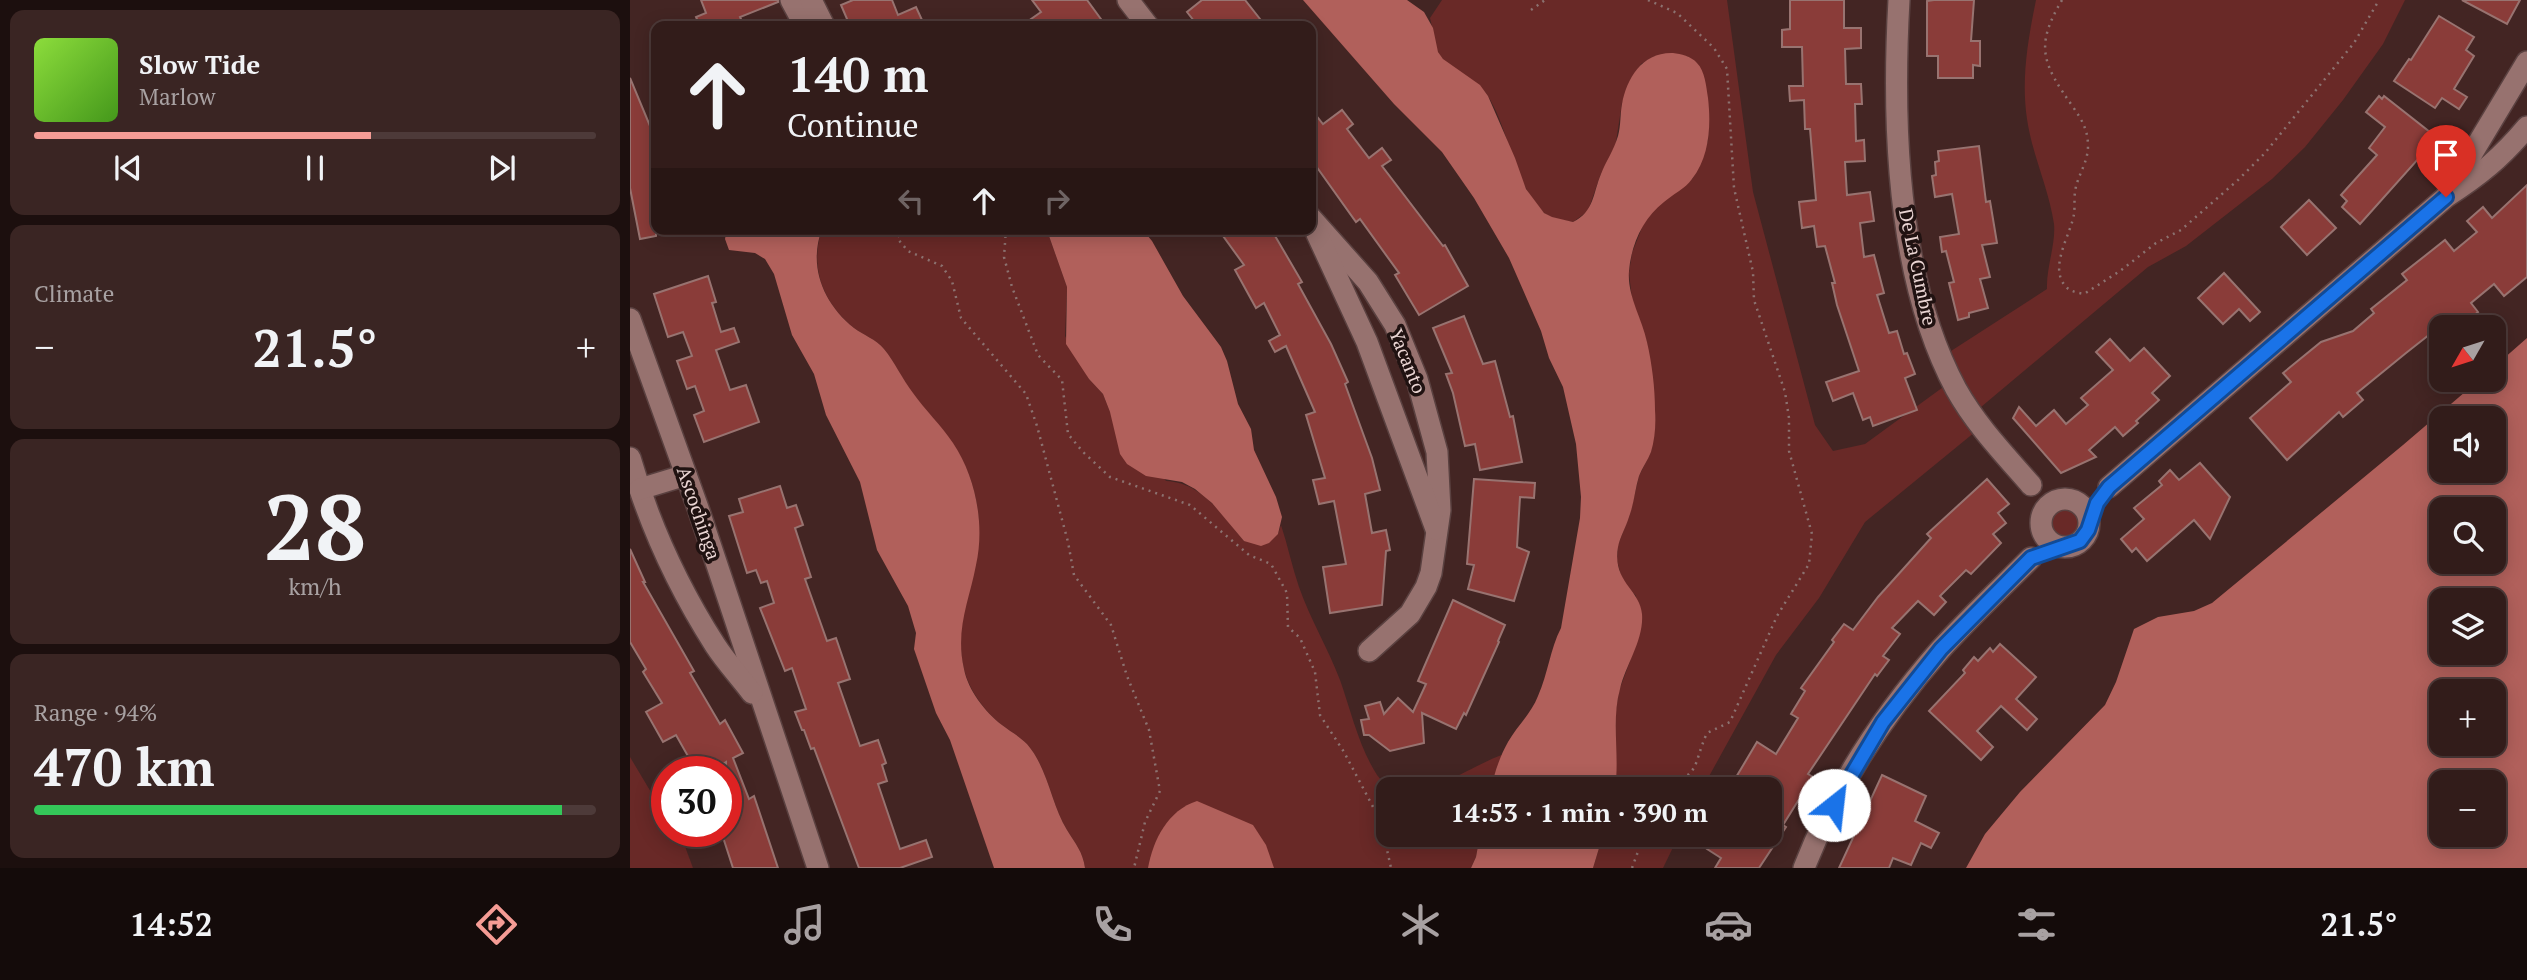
<!DOCTYPE html>
<html lang="en">
<head>
<meta charset="utf-8">
<style>
	:root { --surface:#321c1a; --page:#3a2523; --text:#f1f3f6; --muted:#a8a1a2; --line:#4d3a39; --accent:#f59c95 }
	body { margin:0; font-family:"PT Serif",serif; background:var(--page); color:var(--text); height:100vh; display:flex; flex-direction:column; font-size:26px; white-space:nowrap }
	* { box-sizing:border-box; margin:0 }
	p { font-size:23px; color:var(--muted) }
	.icon { flex:none; width:38px; height:38px; fill:none; stroke:currentColor; stroke-width:2; stroke-linecap:round; stroke-linejoin:round }
	.map { position:relative; flex:1; overflow:hidden }
	.sheet { display:flex; flex-direction:column; gap:10px; padding:10px; background:#1c0f0e; width:630px }
	.sheet>* { flex:none }
	.top-card { position:absolute; left:21px; top:21px; width:665px; height:214px; border-radius:14px; box-shadow:0 4px 18px #0003,0 0 0 2px var(--line); background:#321c1a; color:var(--text); overflow:hidden }
	.needle { width:46px; rotate:231deg }
	.controls { position:absolute; left:1799px; top:315px; display:grid; gap:14px }
	.controls a { display:grid; place-items:center; width:77px; height:77px; border-radius:14px; background:var(--surface); box-shadow:0 4px 18px #0003,0 0 0 2px var(--line); font-size:35px }
	.speed { position:absolute; left:21px; top:756px; display:flex; gap:14px; font-size:35px; font-weight:700; text-align:center }
	.speed>* { display:grid; place-content:center; width:91px; height:91px; border-radius:50%; background:var(--surface); box-shadow:0 4px 18px #0003,0 0 0 2px var(--line); line-height:1 }
	.speed .limit { border:10px solid #d22; background:#fff; color:#111 }
	.pin { position:absolute; display:grid; place-items:center; width:60px; height:60px; color:#fff; margin:-72px -30px; border-radius:50% 50% 50% 0; rotate:-45deg; box-shadow:0 0 7px #0007 }
	.pin .icon { rotate:45deg }
	.me { position:absolute; width:77px; margin:-38px; rotate:29deg; stroke-linejoin:round; filter:drop-shadow(0 0 5px #0008) }
	.turn { display:flex; align-items:center; gap:24px; height:147px; padding:0 21px; font-size:32px }
	.turn .icon { width:91px; height:91px; stroke-width:2.5 }
	.turn b { display:block; font-size:49px; line-height:60px }
	.lanes { display:flex; align-items:center; height:66px; padding:0 21px; background:#0003; justify-content:center; gap:35px; direction:ltr }
	.lanes .off { opacity:.35 }
	.big { font-size:52px; font-weight:800; line-height:1.1 }
	.sheet .card { flex:1; display:flex; flex-direction:column; justify-content:center; gap:10px; min-width:0; padding:0 24px; border-radius:14px; background:var(--page) }
	.sheet .dial { align-items:center; gap:0 }
	.dial b { font-size:91px; line-height:1 }
	.song { display:flex; align-items:center; gap:21px }
	.cover { width:84px; height:84px; border-radius:10px; background:linear-gradient(135deg,hsl(90 70% 55%),hsl(100 70% 35%)) }
	.played { height:7px; border-radius:4px; background:linear-gradient(90deg,var(--accent) 60%,var(--line) 60%) }
	.keys { display:flex; justify-content:space-around; direction:ltr }
	.heat { display:flex; justify-content:space-between; align-items:center; font-size:38px; direction:ltr }
	.charge { height:10px; border-radius:5px; background:linear-gradient(90deg,#34c759 94%,var(--line) 0) }
	.trip { position:absolute; left:746px; top:777px; width:406px; height:70px; border-radius:14px; background:var(--surface); box-shadow:0 4px 18px #0003,0 0 0 2px var(--line); font-weight:800; line-height:70px; text-align:center }
	.dock { display:flex; height:112px; justify-content:space-around; align-items:center; background:#140b0a; color:var(--muted) }
	.dock .icon { width:49px; height:49px }
	.dock .selected { color:var(--accent) }
	.dock b { font-size:32px; color:var(--text) }
	main { display:flex; flex:1; min-height:0 }
	.map>svg:first-child { display:block }
</style>
</head>
<body>
<main>
<section class="sheet">
<div class="card">
<div class="song"><i class="cover"></i><div><b>Slow Tide</b><p>Marlow</p></div></div>
<div class="played"></div>
<div class="keys"><svg class="icon" aria-label="previous" viewBox="0 0 24 24"><path d="M18 5L8 12l10 7zM5 5v14"/></svg><svg class="icon" aria-label="pause" viewBox="0 0 24 24"><path d="M8 5v14M16 5v14"/></svg><svg class="icon" aria-label="next" viewBox="0 0 24 24"><path d="M6 5l10 7-10 7zM19 5v14"/></svg></div>
</div>
<div class="card"><p>Climate</p>
<div class="heat"><a>−</a><b class="big">21.5°</b><a>+</a></div>
</div>
<div class="card dial"><b>28</b><p>km/h</p></div>
<div class="card"><p>Range · 94%</p><b class="big">470 km</b><div class="charge"></div></div>
</section>
<div class="map">
<svg width="1897" height="868" viewBox="0 0 1897 868">
	<rect width="100%" height="100%" fill="#432523"/>
	<!-- green -->
	<g fill="#692927">
		<path d="M812 0H1097L1123 192 1185 425 1203 451 1235 444 1316 385 1345 432 1235 522 1189 598 1146 655 1072 789H985L986 710 989 691 1007 642 1006 596 994 582 990 572 987 560 988 545 1000 514 1009 476 1021 452 1025 424 1017 342 1002 299 999 273 1002 253 1013 225 1024 209 1063 178 1078 141 1079 109 1072 72 1067 63 1057 56H1025L1011 64 992 103 985 148 970 176 958 211 943 222C933 220 920 219 913 212 885 185 879 130 858 96 846 77 820 71 809 54 804 44 803 29 800 18Z"/>
		<path d="M1406 0H1775L1753 44 1713 100 1675 147 1642 179 1556 246 1518 267 1351 407 1333 380 1321 351 1417 289C1416 268 1426 244 1424 224 1419 189 1402 154 1397 119 1391 79 1398 39 1406 0Z"/>
		<path d="M192 229H420L419 236 437 287 435 336 459 379 473 394 480 412 536 481C573 483 591 514 614 541L648 534 651 525C658 546 662 567 669 587 680 619 698 648 710 680 721 711 729 747 747 775 753 783 759 787 769 789 806 794 841 766 874 754L864 776 861 789H758V835H850L846 857 841 868H455C453 852 445 843 437 830 421 804 418 768 397 744 389 736 381 732 372 725 355 712 339 690 334 669 325 632 337 595 344 559 346 549 349 538 349 528 349 499 339 466 322 443 310 425 295 410 282 393 272 379 265 362 254 349 246 339 233 335 224 328 193 303 179 267 192 229Z"/>
		<circle cx="1436" cy="524" r="16"/>
		<path d="M0 757 37 819V831H44L49 840 53 841 63 868H0Z"/>
		<path d="M973 835H1049L1033 868H963Z"/>
	</g>
	<!-- water -->
	<g fill="#b1605b" fill-rule="evenodd">
		<path d="M673 0H777L794 12 803 28 808 52 813 59 850 85 858 96 885 158 896 189 914 213 922 217 943 222C964 212 963 193 971 174 976 161 984 150 988 136 991 125 990 115 992 104 997 78 1012 52 1043 53 1051 54 1061 56 1067 63 1075 71 1076 86 1078 98 1081 124 1080 156 1062 179 1055 189 1043 194 1034 202 1013 218 1001 245 999 271 997 296 1012 318 1017 342 1022 364 1025 388 1025 410 1026 424 1025 439 1021 452 1018 460 1012 468 1009 476 1005 489 1004 504 999 517 996 527 990 537 988 547 982 582 1010 589 1012 614 1014 640 996 664 990 689 981 721 990 756 985 789H861C864 774 870 756 878 742 887 726 901 714 908 696 918 674 920 649 931 628L950 518 951 497 946 444 933 387 919 358 911 331 879 258 844 198 812 152 764 104Z"/>
		<path d="M97 229H192C178 266 193 303 224 328 233 335 246 339 254 349 265 362 272 379 283 393 295 410 311 425 323 443 346 477 355 525 346 565 339 602 325 629 334 669 338 690 355 712 372 725 381 732 389 736 397 744 418 768 421 804 437 830 445 843 453 852 455 868H364L320 740 306 713 284 649 286 633 278 606 247 550 230 482 196 415 184 374 162 335 144 274 135 259 125 253 99 250 95 239Z"/>
		<path d="M420 229H512L522 241 553 296 591 347 597 361 608 404 621 429 624 450 646 497 652 517 648 534 639 543 631 546 614 541 582 503 565 489 552 482 516 476 497 464 490 454 480 412 473 394 459 379 436 344 437 287 419 236Z"/>
		<path d="M1897 338V868H1336L1355 834 1390 792 1475 705 1486 682 1504 629 1528 617 1564 611 1582 603 1773 445 1849 380H1864V367ZM1811 418H1864V471H1811ZM1811 509H1864V562H1811ZM1811 600H1864V653H1811ZM1811 691H1864V744H1811ZM1811 782H1864V835H1811Z"/>
		<path d="M567 801 623 825 636 845 644 868H518C523 840 538 810 567 801Z"/>
		<path d="M850 835H973L963 868H841L846 857Z"/>
	</g>
	<!-- building -->
	<g fill="#8a3c39" stroke="#987370" stroke-width="2">
		<path d="M71 0H148V2L110 17 114 26H70L66 17 76 13Z"/>
		<path d="M223 0H262L268 15 286 7 292 20 278 26H220L211 5Z"/>
		<path d="M402 0H457L476 26H391L411 12Z"/>
		<path d="M572 0H615L630 19 620 26H568L557 12Z"/>
		<path d="M1160 0H1214V28H1231V48L1215 49 1216 84H1231L1232 104H1225L1226 141 1234 140 1235 161 1215 162 1217 195 1240 192 1244 221 1230 223 1234 257 1244 255 1254 293 1247 295 1259 333 1267 331 1274 354 1277 353 1285 374 1275 378 1287 410 1243 426 1240 417 1233 420 1223 393 1203 401 1196 382 1229 371 1207 305 1202 283H1205L1195 246 1187 247 1184 226 1172 228 1169 202 1186 200 1180 129H1175L1174 100 1160 101 1159 86H1173L1172 47H1152V30L1160 29Z"/>
		<path d="M1304 0H1344L1341 41H1350V66L1343 65V78H1308V56H1297V1Z"/>
		<path d="M1832 0H1890L1877 24Z"/>
		<path d="M1809 16 1844 37 1836 50 1844 56 1824 89 1837 97 1829 109 1812 98 1805 108 1764 81 1779 59 1781 60Z"/>
		<path d="M0 78 20 126 26 124V236L10 239 0 188Z"/>
		<path d="M1749 96 1752 99 1754 96 1810 140 1792 162 1788 159 1730 224 1712 207 1717 201 1711 195 1747 155 1739 148 1755 127 1736 112Z"/>
		<path d="M681 109 693 124 712 110 723 124 717 129 739 158 752 148 761 160 752 166 813 246 815 245 838 286 789 315 765 275 769 273 730 219 726 222 681 159Z"/>
		<path d="M1349 146 1356 202 1360 201 1367 243 1352 245 1360 277 1350 279 1358 308 1339 313V317L1328 320 1319 283 1324 282 1316 251 1312 252 1310 237 1329 234 1322 194 1305 197 1302 176 1306 175 1305 162 1309 161 1308 151Z"/>
		<path d="M1897 185V277L1874 296 1864 284 1841 303 1848 312 1829 327H1809L1776 353 1727 393 1733 400 1713 417 1709 412 1657 460 1620 418 1661 382 1653 373 1691 342 1723 331 1744 313 1741 309 1777 280 1772 274 1815 240 1824 251 1847 232 1837 221 1853 207 1862 218Z"/>
		<path d="M1679 200 1706 228 1677 255 1651 227Z"/>
		<path d="M588 229H641L672 282 668 284 701 344 718 382 715 384 742 458 750 490 735 494 742 533 756 530 760 550 756 551 752 605 700 613 693 567 716 564 704 501 689 504 683 480 695 478 676 415 685 412 656 346 645 352 639 341 650 335 634 303 626 308 605 270 614 265Z"/>
		<path d="M1594 273 1630 312 1620 321 1609 309 1593 324 1568 298Z"/>
		<path d="M78 276 86 302 82 303 91 332 104 328 109 342 86 350 100 390 116 385 129 422 74 442 64 415 74 411 65 386 57 389 47 361 62 356 53 332 38 337 24 294Z"/>
		<path d="M834 316 853 364 865 361 880 417 883 416 892 462 850 470 845 444 835 446 823 393 816 374 822 373 803 328Z"/>
		<path d="M1480 339 1500 361 1514 348 1540 376 1522 393 1529 400 1506 421 1508 423 1493 436 1485 427 1459 450 1466 457 1431 473 1383 418 1389 407 1406 426 1424 410 1436 424 1458 405 1451 398 1483 370 1466 352Z"/>
		<path d="M1570 463 1600 497 1580 539 1564 520 1517 561 1506 548 1502 552 1491 539 1514 519 1504 508 1532 485 1529 481 1540 470 1549 480Z"/>
		<path d="M844 479 905 483 904 498 890 497 887 547 899 552 884 601 838 589 844 565 837 564Z"/>
		<path d="M1357 479 1379 504 1368 513 1376 523 1363 534 1371 543 1341 574 1336 570 1310 596 1316 602 1304 615 1288 601 1262 628 1270 634 1253 656 1259 660 1247 676 1245 674 1178 774 1183 777 1153 825 1156 827 1129 868H1085L1091 858 1077 849 1086 835H1139V789H1122L1105 779 1127 742 1146 754 1168 718 1161 714 1175 691 1171 688 1204 642 1202 640 1214 624 1223 630 1248 597 1301 538 1297 534Z"/>
		<path d="M150 486 157 508 166 505 173 525 165 528 181 577 175 579 197 641 206 638 220 679 208 683 230 746 248 740 256 763 252 765 257 781 248 784 270 849 296 840 302 857 270 868H229L184 748 181 749 174 730H172L165 712 176 709 162 668 155 671 130 608 144 603 137 581 131 583 126 570 117 573 99 516 113 512 109 499Z"/>
		<path d="M0 549 15 582H13L64 671 60 673 90 724 95 720 113 753 103 758 119 799 124 796 148 868H103L91 831H96V762L80 772H67L46 735 33 742 16 712 32 703 13 672 16 669 0 642Z"/>
		<path d="M823 600 875 625 868 641 869 642 836 715 834 713 826 729 792 713 794 743 760 751 739 735H734L731 720 739 719 735 706 750 702 754 714 768 698 783 712 796 684 788 681Z"/>
		<path d="M1370 644 1406 677 1386 699 1407 719 1397 730 1371 706 1347 731 1363 747 1351 760 1299 711 1335 673 1333 670 1344 657 1348 661 1360 648 1363 652Z"/>
		<path d="M1252 775 1296 796 1285 821 1309 833 1301 848 1291 843 1281 865 1263 858 1259 868H1209Z"/>
	</g>
	<g fill="none" stroke-linecap="round" stroke-linejoin="round">
		<!-- minor casing -->
		<g stroke="#5a4140" stroke-width="24">
			<g id="minor">
				<path d="M161 0 175 26"/>
				<path d="M181 0 194 26"/>
				<path d="M498 0 518 26"/>
				<path d="M1269 0C1262 122 1267 279 1326 389 1346 425 1375 455 1401 485"/>
				<path d="M1817 195 1897 62"/>
				<path d="M681 218 738 282 765 325 787 379 807 452 810 510 801 573 796 587 780 614 739 651"/>
				<path d="M687 234 737 342 806 529"/>
				<path d="M0 319 68 508 188 868"/>
				<path d="M0 458C19 524 48 587 85 645 96 662 110 677 122 693"/>
				<path d="M1479 487 1816 197C1850 175 1871 158 1897 127"/>
				<path d="M10 489 56 475"/>
				<circle cx="1435" cy="523" r="24"/>
				<path d="M1174 868C1205 788 1254 714 1310 650 1339 618 1371 588 1401 558"/>
			</g>
		</g>
		<!-- path -->
		<g stroke="#8c7270" stroke-width="2.5" stroke-dasharray="2 5" stroke-linecap="butt">
			<path d="M1018 0 1047 13 1084 48 1097 69 1104 188 1123 272 1124 300 1155 392 1159 418V451L1182 534 1179 564 1147 616 1100 722 1077 733C1062 766 1072 775 1032 786L1031 789"/>
			<path d="M1432 0C1404 47 1413 64 1443 107 1452 120 1458 130 1458 146 1458 163 1447 176 1445 192 1444 199 1445 207 1444 214 1441 233 1422 262 1432 281 1437 291 1444 292 1454 294L1490 271 1526 243 1551 230 1608 180 1635 153 1724 43 1749 0"/>
			<path d="M901 10 915 0"/>
			<path d="M272 229 267 238 278 251 312 266 322 281 331 318 396 394 407 426 438 542 444 575 481 625 497 676 519 730 530 791 515 822 504 868"/>
			<path d="M376 229 374 257 382 287 408 355 432 380 438 434 453 452 480 477 560 505 619 555 641 564 657 593 658 627 670 638 685 672 690 715 714 752 751 822 761 868"/>
			<path d="M1002 868 1014 835"/>
		</g>
		<!-- minor -->
		<use href="#minor" stroke="#97726f" stroke-width="21"/>
	</g>
	<g fill="none" stroke-linecap="round" stroke-linejoin="round">
		<!-- route casing -->
		<g stroke="#114b97" stroke-width="18">
			<path id="route" d="M1204 805 1253 722 1311 649 1401 558 1450 541 1458 530 1467 503 1479 487 1816 197"/>
		</g>
		<!-- route -->
		<use href="#route" stroke="#1a73e8" stroke-width="12"/>
	</g>
	<g text-anchor="middle" stroke-width="7" stroke-linejoin="round" paint-order="stroke">
		<!-- street labels -->
		<g font-size="19" fill="#ead5d3" stroke="#201211">
			<text transform="translate(1288 267) rotate(78)" y="7">De La Cumbre</text>
			<text transform="translate(778 361) rotate(68)" y="7">Yacanto</text>
			<text transform="translate(69 513) rotate(71)" y="7">Ascochinga</text>
		</g>
	</g>
</svg>
<div class="controls">
<a><svg class="needle" viewBox="-14 -14 28 28"><path d="M0-13l5 13h-10z" fill="#e53935"/><path d="M0 13l5-13h-10z" fill="#a8a1a2"/></svg></a>
<a><svg class="icon" aria-label="sound" viewBox="0 0 24 24"><path d="M4 9h4l5-4v14l-5-4H4zM17 9q2 3 0 6"/></svg></a>
<a><svg class="icon" aria-label="search" viewBox="0 0 24 24"><circle cx="10" cy="10" r="6"/><path d="M15 15l6 6"/></svg></a>
<a><svg class="icon" aria-label="layers" viewBox="0 0 24 24"><path d="M12 4l9 5-9 5-9-5zM3 14l9 5 9-5"/></svg></a>
<a>+</a>
<a>−</a>
</div>
<div class="speed"><div class="limit">30</div></div>
<div class="pin" style="left:1816px;top:197px;background:#d93025"><svg class="icon" aria-label="arrive" viewBox="0 0 24 24"><path d="M6 21V4h12l-3 4 3 4H6"/></svg></div>
<svg class="me" style="left:1204px;top:805px" viewBox="-20 -20 40 40"><circle r="19" fill="#fff"/><path d="M0-13L10 11 0 6-10 11z" fill="#1a73e8"/></svg>
<div class="trip">14:53 · 1 min · 390 m</div>
<div class="top-card">
<div class="turn"><svg class="icon" aria-label="ahead" viewBox="0 0 24 24"><path d="M12 20V5M6 11l6-6 6 6"/></svg><div><b>140 m</b>Continue</div></div>
<div class="lanes"><svg class="icon off" aria-label="left" viewBox="0 0 24 24"><path d="M17 20v-9H6M10 6l-5 5 5 5"/></svg><svg class="icon" aria-label="ahead" viewBox="0 0 24 24"><path d="M12 20V5M6 11l6-6 6 6"/></svg><svg class="icon off" aria-label="right" viewBox="0 0 24 24"><path d="M7 20v-9h11M14 6l5 5-5 5"/></svg></div>
</div>
</div>
</main>
<nav class="dock">
<b>14:52</b>
<svg class="icon selected" aria-label="directions" viewBox="0 0 24 24"><path d="M12 3l9 9-9 9-9-9zM9 14v-3h6M13 9l2 2-2 2"/></svg>
<svg class="icon" aria-label="music" viewBox="0 0 24 24"><path d="M9 18V5l10-2v13"/><circle cx="6" cy="18" r="3"/><circle cx="16" cy="16" r="3"/></svg>
<svg class="icon" aria-label="phone" viewBox="0 0 24 24"><path d="M5 4h4l2 5-3 2q2 4 5 5l2-3 5 2v4C11 20 4 13 5 4z"/></svg>
<svg class="icon" aria-label="climate" viewBox="0 0 24 24"><path d="M12 3v18M4 7l16 10M4 17L20 7"/></svg>
<svg class="icon" aria-label="car" viewBox="0 0 24 24"><path d="M5 17H2v-5l4-1 3-4h7l3 4 3 1v5h-3M9 17h6M6 11h13"/><circle cx="7" cy="17" r="2"/><circle cx="17" cy="17" r="2"/></svg>
<svg class="icon" aria-label="filters" viewBox="0 0 24 24"><path d="M4 7h16M4 17h16"/><circle cx="9" cy="7" r="2"/><circle cx="15" cy="17" r="2"/></svg>
<b>21.5°</b>
</nav>
</body>
</html>
